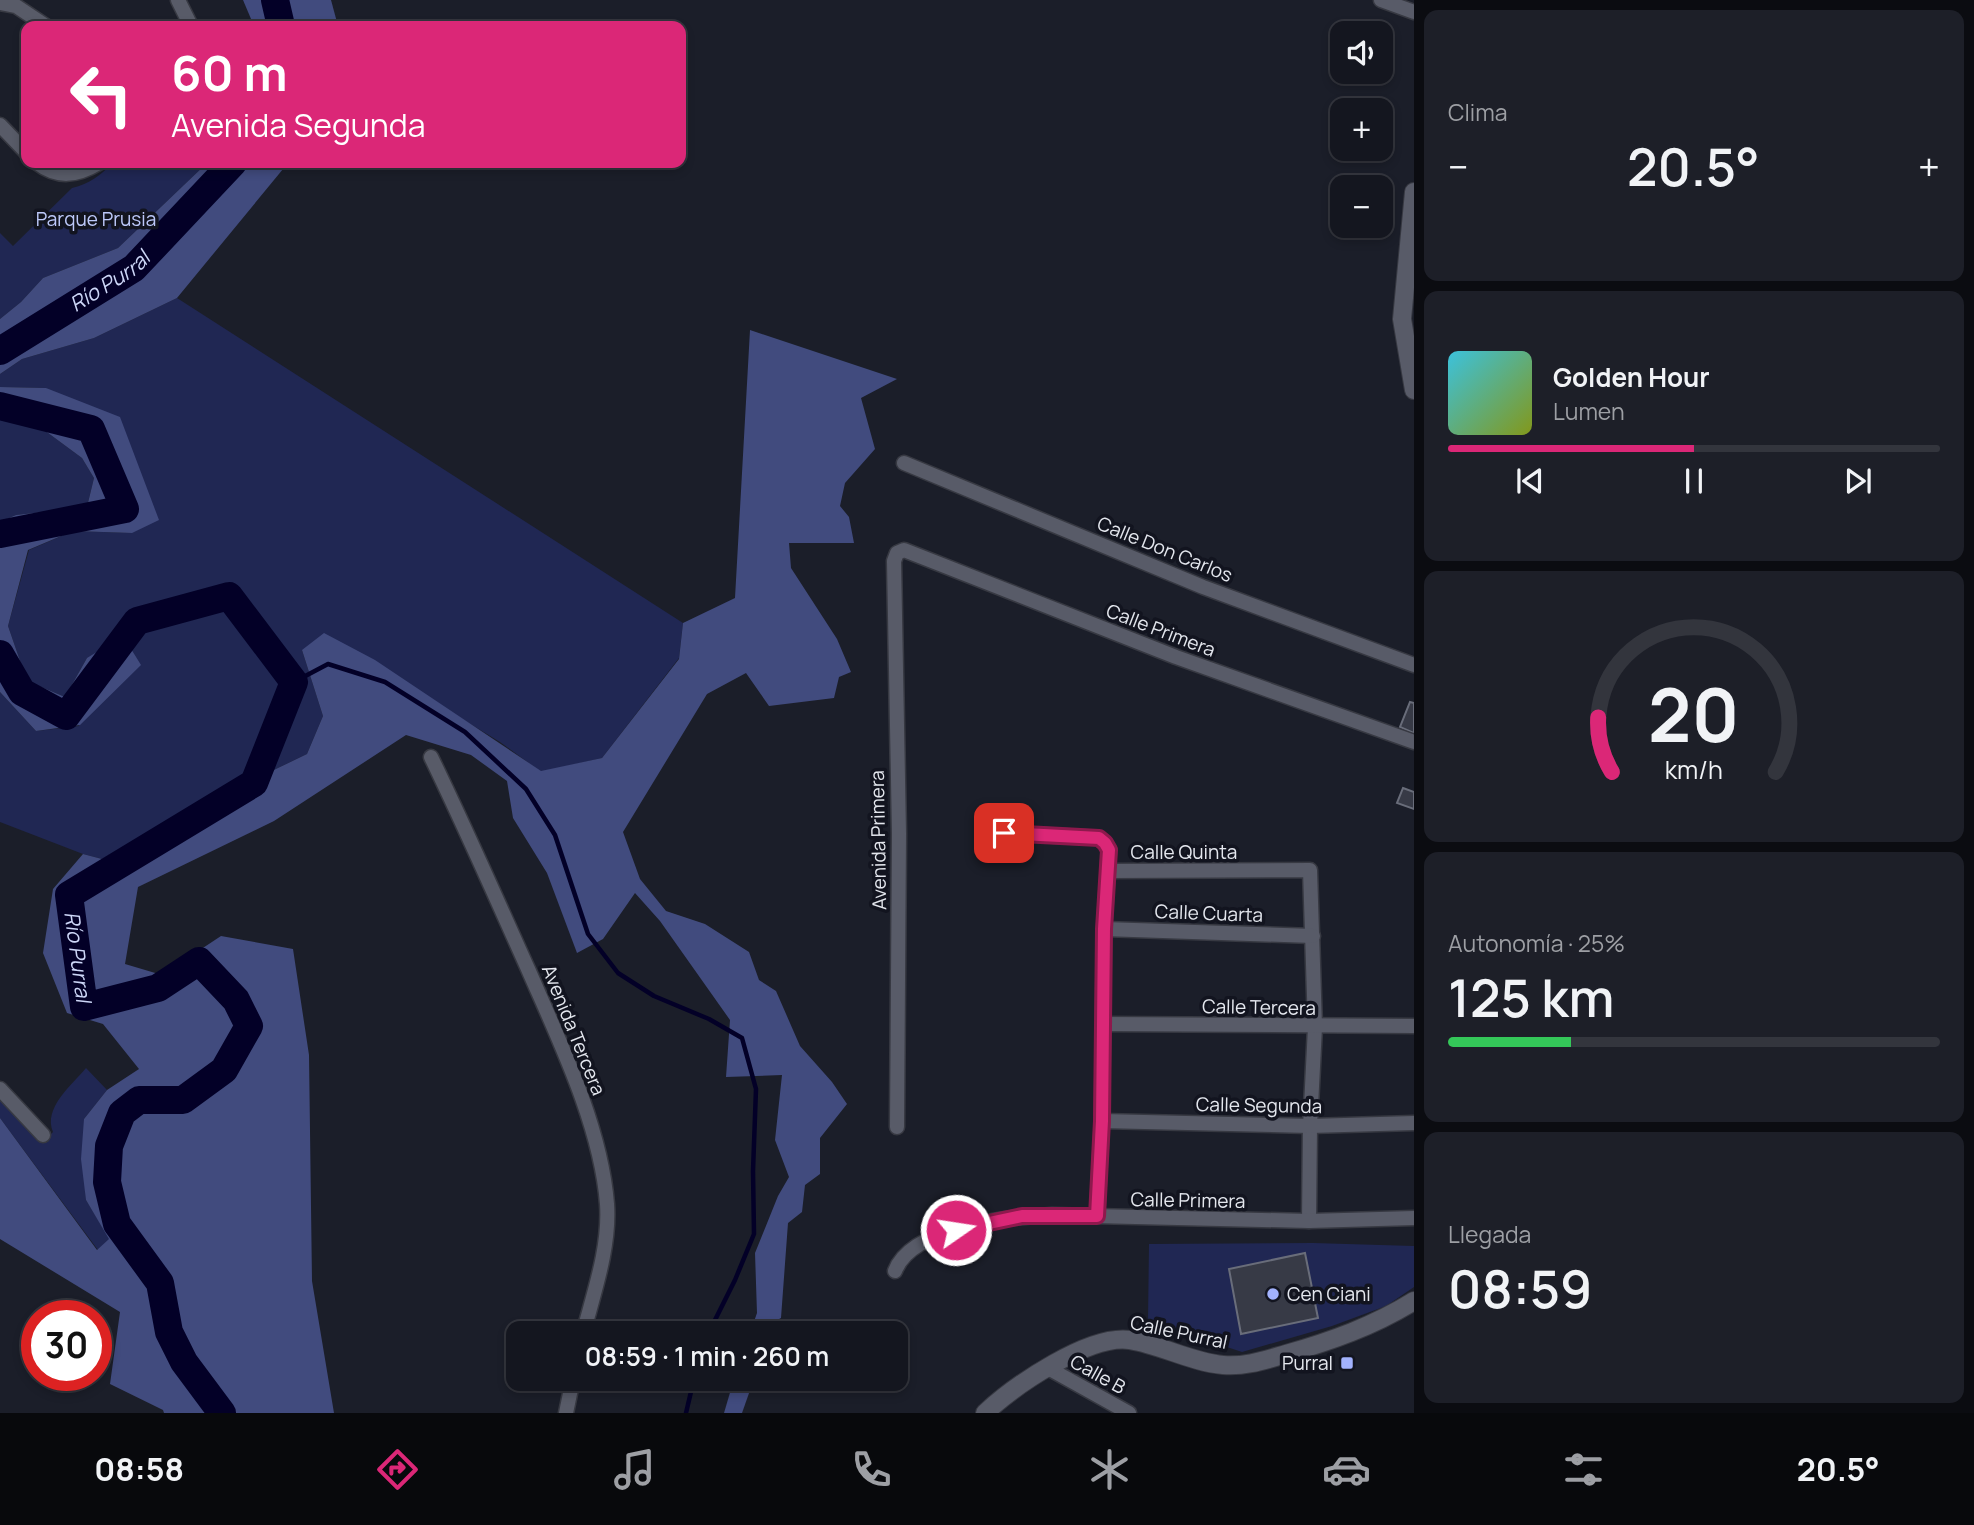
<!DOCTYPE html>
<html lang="es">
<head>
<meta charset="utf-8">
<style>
	:root { --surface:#14161f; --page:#1d1f28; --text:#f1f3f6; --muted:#9d9fa4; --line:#33353d; --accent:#db2777 }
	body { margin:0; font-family:Manrope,sans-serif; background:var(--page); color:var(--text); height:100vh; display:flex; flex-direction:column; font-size:26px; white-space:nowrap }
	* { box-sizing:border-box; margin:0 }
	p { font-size:23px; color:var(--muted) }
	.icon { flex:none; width:38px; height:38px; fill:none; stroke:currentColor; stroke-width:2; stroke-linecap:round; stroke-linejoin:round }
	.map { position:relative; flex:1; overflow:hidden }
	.drawer { display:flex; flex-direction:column; gap:10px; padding:10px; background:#0b0c11; width:560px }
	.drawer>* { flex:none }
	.top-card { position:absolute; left:21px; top:21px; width:665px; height:147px; border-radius:14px; box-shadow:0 4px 10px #0003,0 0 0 2px var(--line); background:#db2777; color:#fff; overflow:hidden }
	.tools { position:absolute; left:1330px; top:21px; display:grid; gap:14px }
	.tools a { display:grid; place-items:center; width:63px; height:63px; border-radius:14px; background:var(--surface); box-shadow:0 4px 10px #0003,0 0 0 2px var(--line); font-size:35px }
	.speed { position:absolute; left:21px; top:1300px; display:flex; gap:14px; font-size:35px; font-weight:700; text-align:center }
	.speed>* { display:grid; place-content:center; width:91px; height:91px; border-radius:50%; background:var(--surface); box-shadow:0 4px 10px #0003,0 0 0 2px var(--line); line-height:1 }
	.speed .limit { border:10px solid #d22; background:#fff; color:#111 }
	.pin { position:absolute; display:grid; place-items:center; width:60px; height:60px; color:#fff; margin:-30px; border-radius:14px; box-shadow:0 4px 10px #0006 }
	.me { position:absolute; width:77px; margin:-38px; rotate:77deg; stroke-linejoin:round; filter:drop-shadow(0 0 5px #0008) }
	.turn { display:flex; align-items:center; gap:24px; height:147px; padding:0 35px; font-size:32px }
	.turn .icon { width:91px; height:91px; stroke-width:2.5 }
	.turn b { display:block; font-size:49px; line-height:60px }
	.big { font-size:52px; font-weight:600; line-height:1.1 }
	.drawer .widget { flex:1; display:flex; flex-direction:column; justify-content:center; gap:10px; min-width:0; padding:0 24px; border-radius:14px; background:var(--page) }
	.drawer .dial { align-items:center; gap:0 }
	.dial svg { height:182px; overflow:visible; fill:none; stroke:var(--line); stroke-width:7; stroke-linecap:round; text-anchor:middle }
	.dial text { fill:var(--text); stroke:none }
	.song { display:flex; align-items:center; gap:21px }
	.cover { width:84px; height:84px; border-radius:10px; background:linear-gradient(135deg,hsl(190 70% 55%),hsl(70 70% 35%)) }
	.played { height:7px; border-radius:4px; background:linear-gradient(90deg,var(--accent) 50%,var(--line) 50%) }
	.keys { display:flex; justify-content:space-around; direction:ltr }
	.heat { display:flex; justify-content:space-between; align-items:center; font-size:38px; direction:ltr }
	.charge { height:10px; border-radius:5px; background:linear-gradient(90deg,#34c759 25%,var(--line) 0) }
	.trip { position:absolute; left:506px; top:1321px; width:402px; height:70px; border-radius:14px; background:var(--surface); box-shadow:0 4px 10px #0003,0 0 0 2px var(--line); font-weight:600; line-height:70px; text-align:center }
	.tab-bar { display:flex; height:112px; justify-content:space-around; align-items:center; background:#08090c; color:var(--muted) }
	.tab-bar .icon { width:49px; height:49px }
	.tab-bar .active { color:var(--accent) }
	.tab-bar b { font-size:32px; color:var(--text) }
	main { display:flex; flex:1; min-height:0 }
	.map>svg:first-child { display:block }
</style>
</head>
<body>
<main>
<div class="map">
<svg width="1414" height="1413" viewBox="0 0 1414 1413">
	<rect width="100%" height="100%" fill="#1b1e29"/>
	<!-- green -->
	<g fill="#202753" fill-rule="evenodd">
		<path d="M113 163H207L118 248 43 278 21 302 0 319V233L13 246 72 188C90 184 100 175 113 163Z"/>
		<path d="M177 298 683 623 679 658 602 758 541 772 500 742 444 708 302 650 323 716 307 754 162 824 102 859 83 854 0 822V692L36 731 79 726 87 658 65 697 27 681 8 626 29 550 73 531 132 533 46 388 0 387V374L22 359 94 338Z"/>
		<path d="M0 419 40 427 82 458 94 478 87 507 16 515 0 522Z"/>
		<path d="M86 1068 107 1090 84 1119 86 1200 110 1239 98 1250 0 1118V1098L42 1143 53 1132C43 1108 71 1086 86 1068Z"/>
		<path d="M1313 1243 1414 1246V1287L1386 1306 1332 1326 1242 1352 1148 1321 1149 1244ZM1305 1254 1318 1318 1242 1334 1230 1269Z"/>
	</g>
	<!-- forest -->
	<g fill="#414b7e">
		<path d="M243 0H331L338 26H254Z"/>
		<path d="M207 163H288L177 298 94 338 22 359 0 374V319L21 302 43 278 118 248Z"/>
		<path d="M750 330 897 379 861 398 875 449 845 483 840 506 849 517 854 543H789L791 568 837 639 851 672 839 677 834 698 769 706 746 673 707 694 623 832 640 879 666 911 705 924 749 952 759 980 776 991 800 1046 832 1082 847 1104 820 1138V1174L805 1185 802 1212 788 1223 781 1318 767 1325 765 1333H750L757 1313 755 1253 778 1196 789 1177 775 1140 782 1075 726 1077 730 1020 660 921 635 893 603 939 577 953 547 873 513 818 507 781 471 755 406 735 274 821 138 887 125 964 162 975 221 936 293 949 309 1055 312 1281 334 1413H164L163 1410 110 1384 120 1312 0 1239V1118L97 1250 109 1239 86 1200 81 1159 84 1119 107 1090 139 1069 103 1024 67 1013 43 953 53 889 83 854 102 859 162 824 307 754 323 716 302 650 324 633 375 660 541 771 602 758 679 659 683 623 735 598Z"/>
		<path d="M0 387 46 388 120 417 159 520 132 533 73 531 28 550 8 626 27 681 65 697 87 658 123 636 141 665 80 725 36 731 0 692V522L16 515 87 507 94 478 82 458 40 427 0 419Z"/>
		<path d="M734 1379H754L742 1413H724Z"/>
	</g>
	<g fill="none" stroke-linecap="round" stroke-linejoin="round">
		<!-- stream -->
		<g stroke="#030027" stroke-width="4.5">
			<path d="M294 682 328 664 385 682 465 732 526 789 555 835 588 934 618 973 654 996 709 1019 742 1038 756 1089 753 1171 754 1234 735 1280 708 1334"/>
			<path d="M686 1413 694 1379"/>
		</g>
		<!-- river -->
		<g stroke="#030027" stroke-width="28">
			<path d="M275 0 281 26"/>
			<path id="s1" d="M0 351 134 268 233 163"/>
			<path d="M0 406 91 429 125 509 0 534"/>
			<path id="s2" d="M0 654 22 692 66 716 137 621 229 596 294 682 254 783 69 895 84 1007 158 988 199 961 236 1000 249 1026 224 1070 183 1100H139L122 1113 109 1146 107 1182 117 1224 160 1283 169 1332 184 1362 222 1413"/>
		</g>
	</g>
	<!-- building -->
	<g fill="#373a46" stroke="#696d7a" stroke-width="2">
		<path d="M1410 702 1414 703V733L1400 727Z"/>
		<path d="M1403 788 1414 792V809L1397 803Z"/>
		<path d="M1305 1253 1318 1318 1241 1334 1229 1269Z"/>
	</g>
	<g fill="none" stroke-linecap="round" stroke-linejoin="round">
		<!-- minor casing -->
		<g stroke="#373942" stroke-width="17">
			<g id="minor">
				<path d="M178 0 191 26"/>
				<path d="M1381 0 1414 12"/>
				<path d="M0 3 16 6 46 26"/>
				<path d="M0 125 26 152"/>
				<path d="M37 163C58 179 77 176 99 163"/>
				<path d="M904 463 1203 587 1414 665"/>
				<path d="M431 757C465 827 496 898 528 969 559 1040 601 1126 607 1204 610 1247 594 1292 583 1334"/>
				<path d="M1004 833 1099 838 1105 843 1109 850 1104 929 1102 1121 1097 1216"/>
				<path d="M1108 871 1310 870 1315 1027 1310 1126 1309 1221"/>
				<path d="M1104 929 1313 936"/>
				<path d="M1103 1024 1414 1026"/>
				<path d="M0 1089 43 1135"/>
				<path d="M1102 1121 1310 1126 1414 1123"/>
				<path d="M897 1127 899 834 894 561 897 553 904 550 1176 657 1414 742"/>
				<path d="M895 1271C912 1226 1010 1217 1052 1215L1309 1221 1414 1218"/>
				<path d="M1048 1368 1129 1413"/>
				<path d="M566 1413 573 1379"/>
			</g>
		</g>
		<!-- tertiary casing -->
		<g stroke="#373942" stroke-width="20">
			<g id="tertiary">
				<path d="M1414 192 1402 319 1414 390"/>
				<path d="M985 1413C1014 1386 1089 1334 1130 1340 1161 1345 1191 1362 1223 1365 1245 1367 1265 1360 1286 1354 1331 1341 1374 1326 1414 1301"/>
			</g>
		</g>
		<!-- minor -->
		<use href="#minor" stroke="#585b68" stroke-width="14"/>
		<!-- tertiary -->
		<use href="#tertiary" stroke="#585b68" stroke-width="18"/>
	</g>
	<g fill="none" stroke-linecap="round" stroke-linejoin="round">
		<!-- route casing -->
		<g stroke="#8e194d" stroke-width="18">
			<path id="route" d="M956 1230 1022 1216H1097L1102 1121 1104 929 1109 850 1105 843 1099 838 1004 833"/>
		</g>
		<!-- route -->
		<use href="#route" stroke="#db2777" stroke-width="12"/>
	</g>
	<!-- markers -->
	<g fill="#a2b2fd" stroke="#12141f" stroke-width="2.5">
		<circle cx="1273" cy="1294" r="7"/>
		<rect x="1340" y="1356" width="14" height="14" rx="3.5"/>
	</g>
	<g text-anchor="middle" stroke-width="7" stroke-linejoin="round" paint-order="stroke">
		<!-- park labels -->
		<g font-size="19" fill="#bdc9fa" stroke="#12141f">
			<text x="96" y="226">Parque Prusia</text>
		</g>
		<!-- street labels -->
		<g font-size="19" fill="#e4e7ee" stroke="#12141f">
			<text transform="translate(1165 549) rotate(22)" y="7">Calle Don Carlos</text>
			<text transform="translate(1161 630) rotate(21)" y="7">Calle Primera</text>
			<text transform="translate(878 840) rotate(-91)" y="7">Avenida Primera</text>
			<text x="1184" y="859">Calle Quinta</text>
			<text transform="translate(1209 913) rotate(2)" y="7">Calle Cuarta</text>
			<text transform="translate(1259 1007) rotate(1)" y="7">Calle Tercera</text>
			<text transform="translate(574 1030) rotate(68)" y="7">Avenida Tercera</text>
			<text transform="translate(1259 1105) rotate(1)" y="7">Calle Segunda</text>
			<text transform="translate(1188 1200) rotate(1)" y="7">Calle Primera</text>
			<text transform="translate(1179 1332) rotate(12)" y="7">Calle Purral</text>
			<text transform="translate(1098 1374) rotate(29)" y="7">Calle B</text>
		</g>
		<!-- poi labels -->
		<g font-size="19" fill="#e4e7ee" stroke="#12141f" text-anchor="start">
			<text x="1287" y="1301">Cen Ciani</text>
			<text x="1333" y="1370" text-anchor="end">Purral</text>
		</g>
		<!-- water labels -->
		<g font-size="21" font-style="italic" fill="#cdd6f7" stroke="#12141f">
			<text dy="7" stroke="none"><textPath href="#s1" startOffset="130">Río Purral</textPath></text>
			<text dy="7" stroke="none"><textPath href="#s2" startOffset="803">Río Purral</textPath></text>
		</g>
	</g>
</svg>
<div class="tools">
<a><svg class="icon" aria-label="sound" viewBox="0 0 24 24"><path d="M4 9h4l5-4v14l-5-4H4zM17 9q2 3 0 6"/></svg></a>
<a>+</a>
<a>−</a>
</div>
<div class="speed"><div class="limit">30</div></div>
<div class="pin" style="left:1004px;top:833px;background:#d93025"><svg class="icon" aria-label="arrive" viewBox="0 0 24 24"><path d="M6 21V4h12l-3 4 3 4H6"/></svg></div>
<svg class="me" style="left:956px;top:1230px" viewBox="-20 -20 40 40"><circle r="17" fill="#db2777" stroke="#fff" stroke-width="3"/><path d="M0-11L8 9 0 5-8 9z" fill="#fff"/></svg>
<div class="trip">08:59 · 1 min · 260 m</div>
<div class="top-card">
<div class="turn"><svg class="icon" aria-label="left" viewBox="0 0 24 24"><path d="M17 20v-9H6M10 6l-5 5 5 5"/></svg><div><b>60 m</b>Avenida Segunda</div></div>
</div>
</div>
<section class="drawer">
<div class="widget"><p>Clima</p>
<div class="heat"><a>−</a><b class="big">20.5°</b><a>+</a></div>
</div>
<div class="widget">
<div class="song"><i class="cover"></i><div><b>Golden Hour</b><p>Lumen</p></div></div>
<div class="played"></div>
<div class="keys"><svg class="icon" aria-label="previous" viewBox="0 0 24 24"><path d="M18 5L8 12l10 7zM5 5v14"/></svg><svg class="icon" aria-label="pause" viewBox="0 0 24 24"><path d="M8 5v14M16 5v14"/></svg><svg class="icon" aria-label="next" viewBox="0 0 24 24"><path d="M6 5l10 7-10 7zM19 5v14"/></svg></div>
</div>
<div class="widget dial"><svg viewBox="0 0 100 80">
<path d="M14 69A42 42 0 1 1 86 69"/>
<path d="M14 69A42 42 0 0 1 8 45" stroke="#db2777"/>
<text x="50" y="56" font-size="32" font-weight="700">20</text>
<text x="50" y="72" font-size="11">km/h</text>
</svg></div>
<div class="widget"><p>Autonomía · 25%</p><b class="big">125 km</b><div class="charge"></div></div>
<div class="widget"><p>Llegada</p><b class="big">08:59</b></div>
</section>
</main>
<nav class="tab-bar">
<b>08:58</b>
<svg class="icon active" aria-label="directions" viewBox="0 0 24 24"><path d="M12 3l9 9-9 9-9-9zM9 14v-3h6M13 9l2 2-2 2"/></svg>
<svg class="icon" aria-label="music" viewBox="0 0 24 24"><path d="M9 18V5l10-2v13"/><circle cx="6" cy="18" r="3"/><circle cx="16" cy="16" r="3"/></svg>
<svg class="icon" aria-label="phone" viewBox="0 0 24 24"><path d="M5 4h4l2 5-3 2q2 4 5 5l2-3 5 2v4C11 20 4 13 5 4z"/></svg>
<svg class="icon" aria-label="climate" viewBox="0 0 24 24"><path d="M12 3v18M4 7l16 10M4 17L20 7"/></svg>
<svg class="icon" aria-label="car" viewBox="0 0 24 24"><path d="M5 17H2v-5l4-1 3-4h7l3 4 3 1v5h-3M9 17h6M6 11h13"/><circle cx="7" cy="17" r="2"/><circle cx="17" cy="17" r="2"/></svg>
<svg class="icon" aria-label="filters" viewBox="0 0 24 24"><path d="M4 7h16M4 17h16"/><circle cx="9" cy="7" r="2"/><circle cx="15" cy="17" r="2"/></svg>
<b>20.5°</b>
</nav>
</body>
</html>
